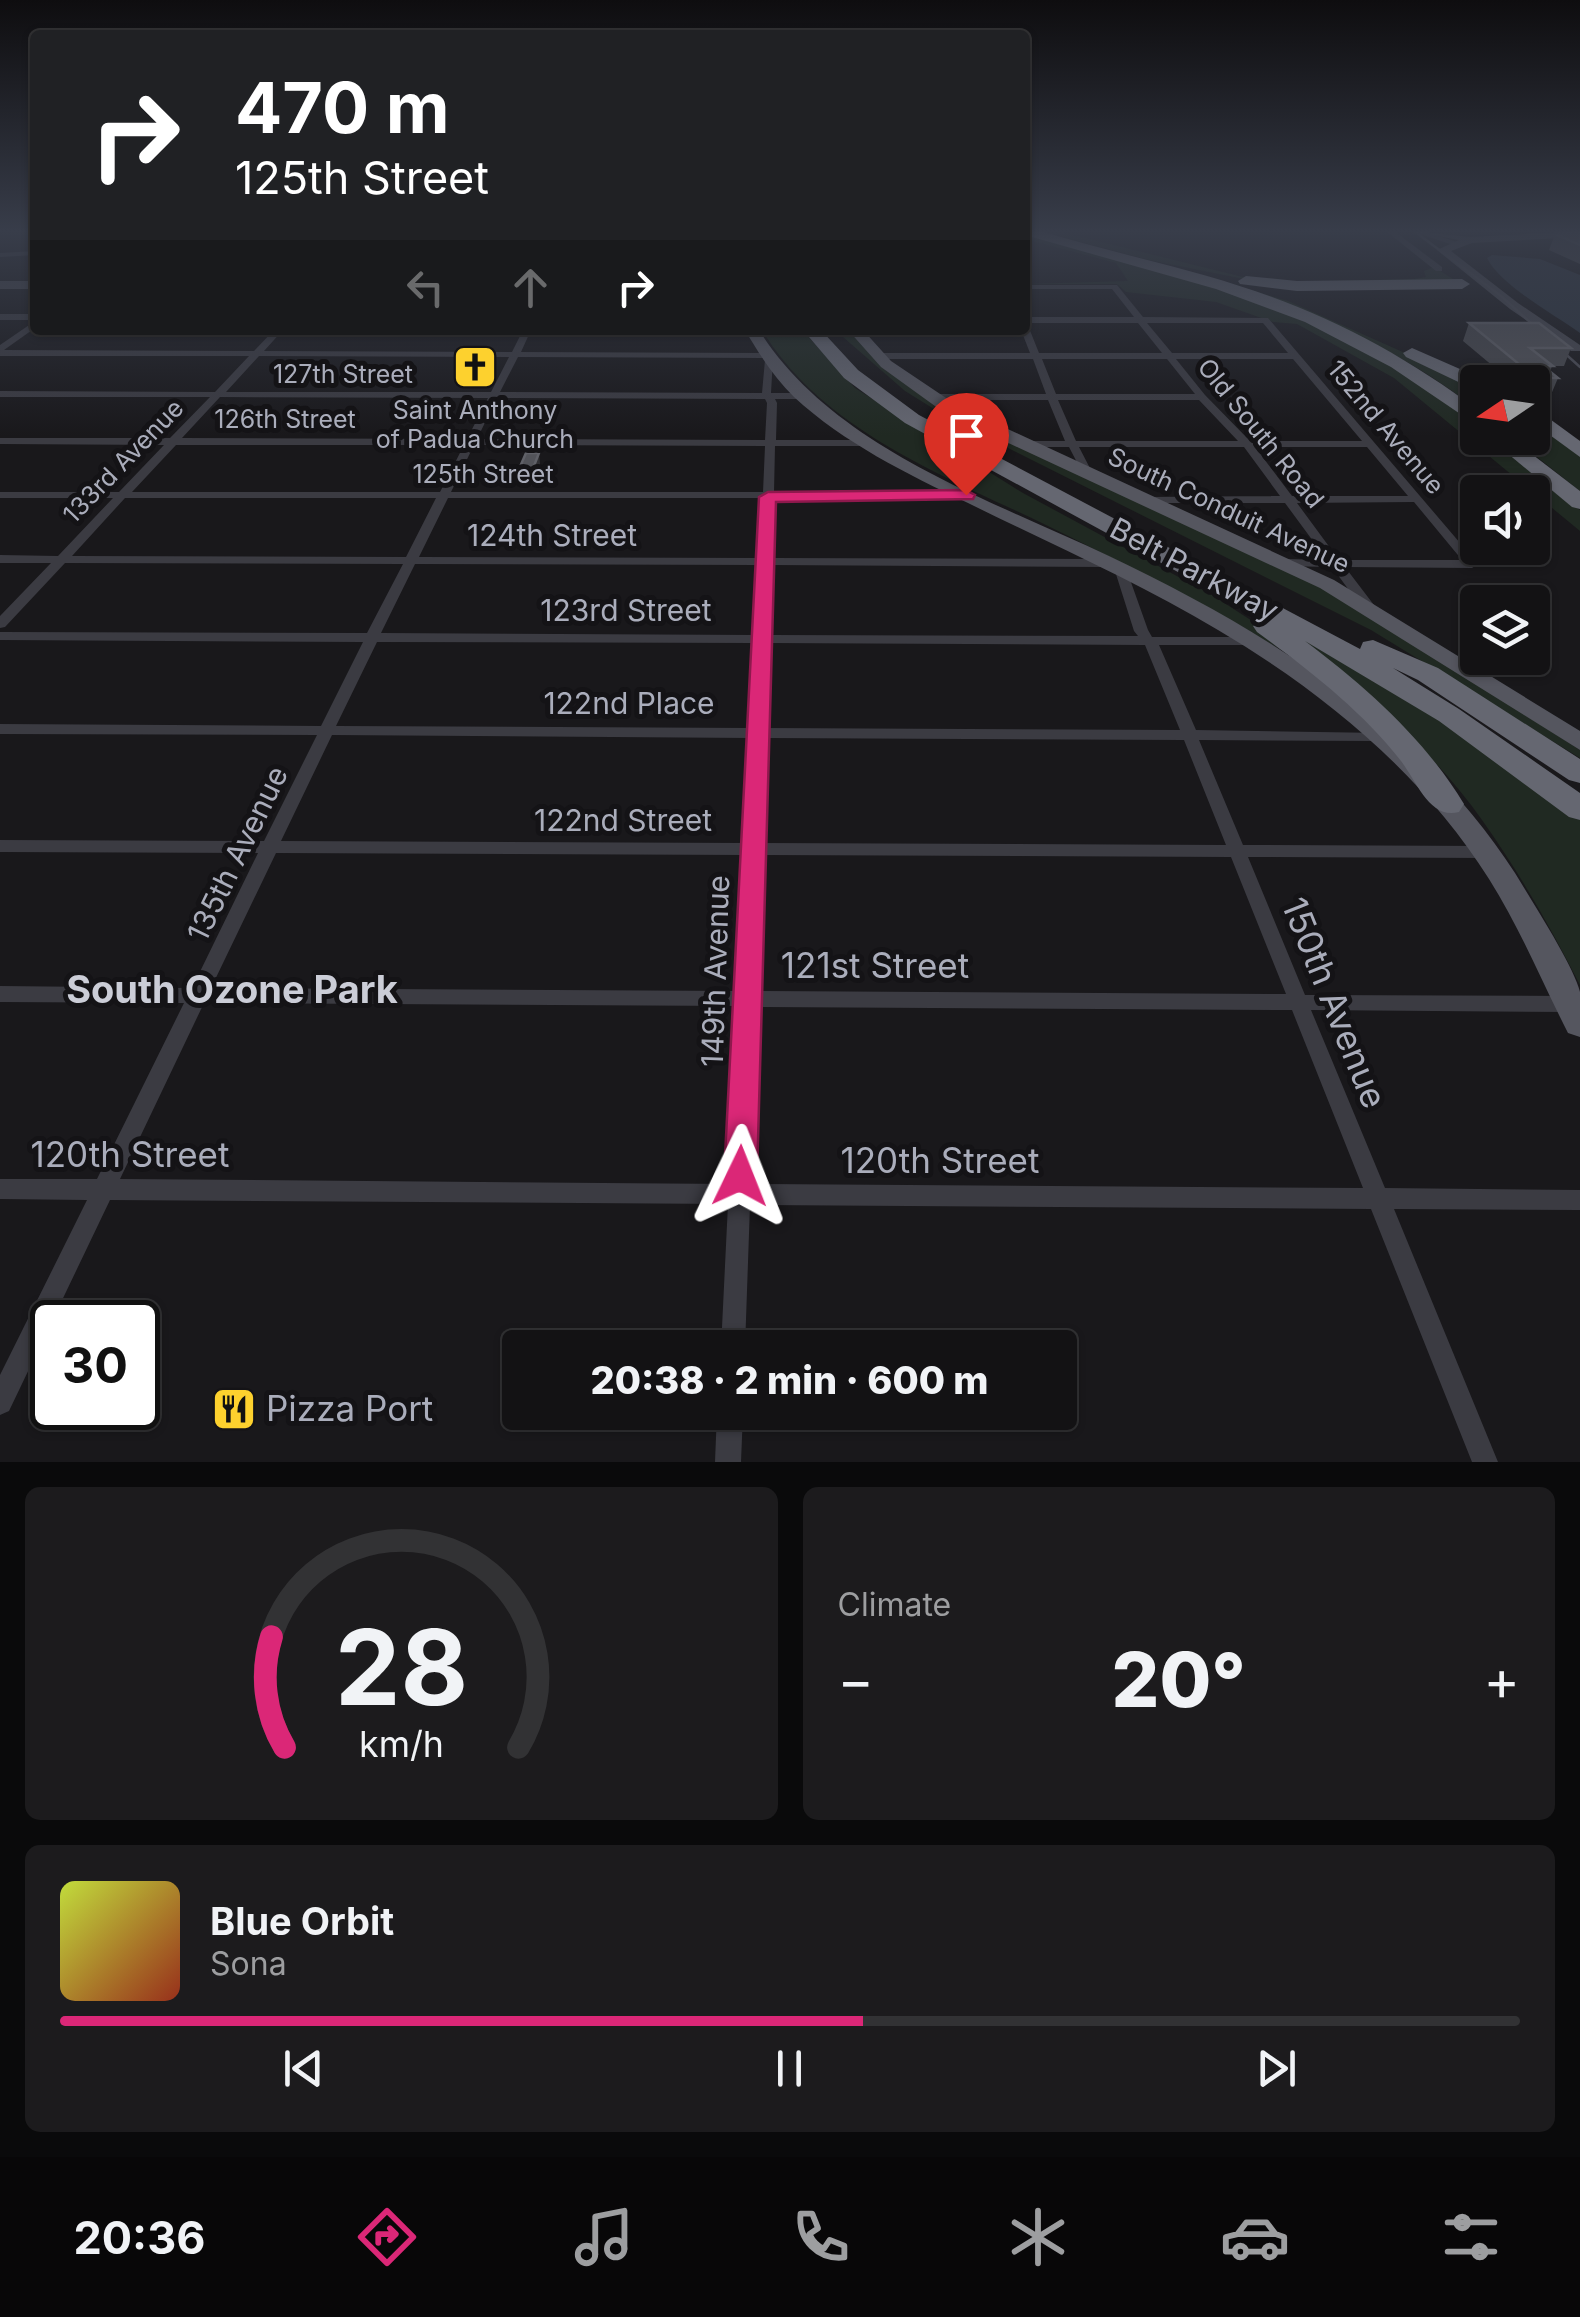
<!DOCTYPE html>
<html lang="en">
<head>
<meta charset="utf-8">
<style>
	:root { --surface:#131214; --page:#1c1b1d; --text:#f1f3f6; --muted:#9d9ea0; --line:#323234; --accent:#db2777 }
	body { margin:0; font-family:Inter,sans-serif; background:var(--page); color:var(--text); height:100vh; display:flex; flex-direction:column; font-size:38px; white-space:nowrap }
	* { box-sizing:border-box; margin:0 }
	p { font-size:32px; color:var(--muted) }
	.icon { flex:none; width:55px; height:55px; fill:none; stroke:currentColor; stroke-width:2; stroke-linecap:round; stroke-linejoin:round }
	.map { position:relative; height:1462px; overflow:hidden }
	.drawer { display:flex; flex-direction:column; gap:25px; padding:25px; background:#0a0a0b; flex:1 }
	.drawer>* { flex:none }
	.hud { position:absolute; left:30px; top:30px; width:1000px; height:305px; border-radius:10px; box-shadow:0 2px 8px #0004,0 0 0 2px var(--line); background:#202124; color:#fff; overflow:hidden }
	.needle { width:65px; rotate:257deg }
	.controls { position:absolute; left:1460px; top:365px; display:grid; gap:20px }
	.controls a { display:grid; place-items:center; width:90px; height:90px; border-radius:10px; background:var(--surface); box-shadow:0 2px 8px #0004,0 0 0 2px var(--line); font-size:50px }
	.speed { position:absolute; left:30px; top:1300px; display:flex; gap:20px; font-size:50px; font-weight:700; text-align:center }
	.speed>* { display:grid; place-content:center; width:130px; height:130px; border-radius:50%; background:var(--surface); box-shadow:0 2px 8px #0004,0 0 0 2px var(--line); line-height:1 }
	.speed .limit { border:5px solid #111; border-radius:15px; background:#fff; color:#111 }
	.pin { position:absolute; display:grid; place-items:center; width:85px; height:85px; color:#fff; margin:-102px -42px; border-radius:50% 50% 50% 0; rotate:-45deg; box-shadow:0 0 10px #0007 }
	.pin .icon { rotate:45deg }
	.me { position:absolute; width:110px; margin:-55px; rotate:2deg; stroke-linejoin:round; filter:drop-shadow(0 0 8px #0008) }
	.turn { display:flex; align-items:center; gap:35px; height:210px; padding:0 40px; font-size:45px }
	.turn .icon { width:130px; height:130px; stroke-width:2.5 }
	.turn b { display:block; font-size:70px; line-height:85px }
	.lanes { display:flex; align-items:center; height:95px; padding:0 40px; background:#0003; justify-content:center; gap:50px; direction:ltr }
	.lanes .off { opacity:.35 }
	.big { font-size:75px; font-weight:800; line-height:1.1 }
	.drawer .card { flex:1; display:flex; flex-direction:column; justify-content:center; gap:15px; min-width:0; padding:0 35px; border-radius:15px; background:var(--page) }
	.drawer .dial { align-items:center; gap:0 }
	.dial svg { height:260px; overflow:visible; fill:none; stroke:var(--line); stroke-width:7; stroke-linecap:round; text-anchor:middle }
	.dial text { fill:var(--text); stroke:none }
	.song { display:flex; align-items:center; gap:30px }
	.cover { width:120px; height:120px; border-radius:15px; background:linear-gradient(135deg,hsl(70 70% 55%),hsl(10 70% 35%)) }
	.played { height:10px; border-radius:5px; background:linear-gradient(90deg,var(--accent) 55%,var(--line) 55%) }
	.keys { display:flex; justify-content:space-around; direction:ltr }
	.heat { display:flex; justify-content:space-between; align-items:center; font-size:55px; direction:ltr }
	.drawer .tiles { flex:1; display:grid; gap:25px; grid-template-columns:1fr 1fr }
	.card:last-child { grid-column:span 2 }
	.trip { position:absolute; left:502px; top:1330px; width:575px; height:100px; border-radius:10px; background:var(--surface); box-shadow:0 2px 8px #0004,0 0 0 2px var(--line); font-weight:800; line-height:100px; text-align:center }
	.dock { display:flex; height:160px; justify-content:space-around; align-items:center; background:#080708; color:var(--muted) }
	.dock .icon { width:70px; height:70px }
	.dock .selected { color:var(--accent) }
	.dock b { font-size:45px; color:var(--text) }
	.map>svg:first-child { display:block }
</style>
</head>
<body>
<div class="map">
<svg width="1580" height="1462" viewBox="0 0 1580 1462">
	<rect width="100%" height="100%" fill="#19181b"/>
	<!-- green -->
	<g fill="#202922">
		<path d="M1041 231H1057L1247 278 1276 282 1414 279 1426 277 1424 271 1434 267 1456 281 1309 284 1249 280 1149 260Z"/>
		<path d="M1025 233C1128 262 1233 286 1331 330 1380 352 1435 392 1477 426L1478 438H1491L1580 510V531L1394 378 1297 324 1273 322 1216 302 1126 292 1117 284H1025L1128 281 1116 263 1025 239Z"/>
		<path d="M1180 269 1288 301 1477 385V409C1381 335 1293 307 1180 269Z"/>
		<path d="M762 330H802L855 388 1023 493 1212 595 1260 626 1291 656C1212 607 1130 567 1048 526 945 476 823 431 762 330Z"/>
		<path d="M835 330H848L888 372 1341 596 1580 750V758L1371 630 950 419 905 391Z"/>
		<path d="M1533 413 1580 454V491L1513 438H1532Z"/>
		<path d="M1262 618 1382 680 1542 789 1580 820V985C1551 928 1519 872 1482 820 1426 740 1341 673 1262 618Z"/>
	</g>
	<!-- water -->
	<path fill="#2d3540" d="M1492 255 1540 259 1580 275V333C1554 314 1500 285 1487 258Z"/>
	<g fill="none" stroke-linecap="round" stroke-linejoin="round">
		<!-- street -->
		<g fill="#3b3b42" fill-rule="evenodd">
			<path d="M1386 231H1394L1442 267V271H1436Z"/>
			<path d="M1411 231H1423L1460 243 1453 245Z"/>
			<path d="M35 251V255L0 257V253Z"/>
			<path d="M1025 285H1117L1143 317 1268 318 1478 564 1472 568 1345 567 1377 609 1370 613 1365 612 1332 567 1281 566 1279 563 1285 559 1327 560 1285 503H1147L1141 500 1147 497 1280 496 1244 447H1079L1093 474 1088 477 1083 474 1069 447H1020L1015 444 1020 441H1065L1048 400H930L925 397 930 394H1046L1033 359H877L872 356 877 353H1030L1021 330H1025V325L1029 328 1039 353H1162L1138 323H1025V317H1134L1112 289H1025ZM1147 323H1263L1288 353H1172ZM1042 359H1167L1195 394H1056ZM1176 359H1293L1362 441H1250L1205 395ZM1058 400H1199L1238 441H1076ZM1255 447H1367L1408 496H1292ZM1414 502 1462 560H1339L1297 503Z"/>
			<rect x="0" y="314" width="35" height="6"/>
			<path d="M35 321V328L4 350 254 351 274 330H283L264 351 512 352 523 330H531L521 352 770 353 772 355 767 358 518 357 500 392 762 393 765 360 773 358 771 393H805L810 396 805 399H775L777 403 776 440H870L875 443 870 446H775L774 492H967L973 495 967 498H774L772 558 1104 559 1110 563 1104 567 771 565 769 635 1138 636 1134 631 1115 571 1121 567 1127 571 1148 630 1152 637H1251L1258 641 1251 645H1159L1196 730 1382 733 1385 736 1382 739 1377 741 1199 740 1243 845 1486 846 1492 848 1494 852 1492 856 1486 858 1248 857 1305 995 1570 996 1577 998 1580 1004 1577 1010 1570 1012 1311 1010 1385 1188 1580 1190V1210L1394 1209 1498 1462H1472L1371 1209 750 1205 745 1348H721L728 1204 110 1200 9 1411 0 1415V1375L87 1200 0 1199V1179H97L184 1003 0 1002V986L192 988 258 853 0 852V840L264 841 317 735 0 734V724L321 726 363 642 0 640V632L367 633 403 564 65 563 5 627 0 628V616L51 563H0V555L58 556 113 498H0V492H119L164 445 0 444V438H170L210 397H0V391L215 392 249 356H0V345ZM259 356 509 357 491 392H226ZM220 397 488 398 467 439 182 438ZM497 398 765 399 767 403 765 440 477 439ZM176 445H464L440 492H132ZM474 445 765 446 763 492H451ZM125 498H436L406 557 72 556ZM448 498H762L759 558 419 557ZM415 564 759 565 756 635 381 633ZM377 642 755 643 751 728 336 726ZM769 643 1145 645 1180 730 766 728ZM332 735 751 738 745 843 281 841ZM766 738 1184 740 1226 845 762 843ZM276 853 745 855 738 991 211 988ZM762 855 1231 857 1286 994 757 991ZM204 1003 737 1006 729 1184 120 1179ZM757 1007 1292 1010 1363 1188 751 1184Z"/>
			<path d="M717 1412H743L741 1462H715Z"/>
		</g>
		<!-- secondary -->
		<g fill="#474850" fill-rule="evenodd">
			<path d="M1412 231 1470 237 1580 231V237L1472 243 1451 251 1518 303 1580 345V351H1571L1510 309 1437 250 1459 240Z"/>
			<rect x="0" y="281" width="35" height="8"/>
		</g>
		<!-- primary -->
		<g fill="#55565f" fill-rule="evenodd">
			<path d="M745 330H759C832 447 989 499 1109 556 1264 630 1420 725 1515 873 1530 898 1574 966 1580 992 1580 1006 1580 1023 1580 1037L1568 1033C1542 982 1520 928 1489 879 1423 774 1323 692 1218 630 1138 582 1051 544 968 503 907 474 844 443 794 397 774 377 759 354 745 330Z"/>
			<path d="M848 330H863L891 361 958 406 1334 580 1580 731V750L1320 588 946 414 881 367Z"/>
		</g>
		<!-- highway -->
		<g fill="#656771" fill-rule="evenodd">
			<path d="M1025 231H1041C1112 253 1185 267 1255 291 1336 318 1410 359 1478 410V426L1391 367 1305 322 1216 289 1025 235Z"/>
			<path d="M1246 276 1297 281 1462 279 1470 284 1462 289 1297 291 1240 284 1238 281Z"/>
			<path d="M803 330H821L858 370 919 415 1360 649 1363 642 1373 640 1438 668 1580 759V783L1569 780 1418 680 1393 668 1459 709 1580 793V820L1569 817 1439 721 1305 641C1366 687 1424 738 1464 804L1459 812C1430 820 1417 782 1401 761 1361 710 1309 670 1257 632L1253 626 1264 619 905 423 844 378Z"/>
			<path d="M1412 348 1485 380 1487 382H1478V390L1471 388 1406 357 1403 353Z"/>
			<path d="M1532 406 1580 441V457L1532 422Z"/>
			<path d="M1489 438H1511L1580 491V509L1572 507Z"/>
		</g>
		<!-- tram -->
		<path stroke="#4c4d55" stroke-width="2.5" d="M1414 231 1501 296 1580 367"/>
	</g>
	<!-- wall -->
	<g fill="#47484d">
		<path d="M1560 231H1580V264L1549 250 1555 234H1559Z"/>
		<path d="M1469 323 1571 348 1564 366H1552L1550 372 1558 378 1550 397H1532V382H1512L1463 341Z"/>
		<path d="M540 463 532 486H518L516 476Z"/>
	</g>
	<!-- shaded-wall -->
	<path fill="#303034" d="M539 453 540 463 532 486 530 476Z"/>
	<!-- building -->
	<g fill="#525359" stroke="#606168" stroke-width="2.5">
		<path d="M1565 231H1580V245L1555 234H1571Z"/>
		<path d="M1469 323H1539L1571 348H1530L1553 366H1543L1558 378H1536Z"/>
		<path d="M526 453H539L530 476H516Z"/>
	</g>
	<!-- sky -->
	<linearGradient id="sky" x2="0" y2="1"><stop stop-color="#0e0d0f"/><stop offset="0.53" stop-color="#383d4a"/><stop offset="1" stop-color="#383d4a" stop-opacity="0"/></linearGradient>
	<rect width="1580" height="436" fill="url(#sky)"/>
	<!-- route -->
	<path fill="#db2777" stroke="#8e194d" stroke-width="2.5" d="M966 490 975 495 973 499 776 502 757 1176 752 1187 740 1191 728 1187 724 1176 759 497 768 492Z"/>
	<!-- icons -->
	<defs>
		<g id="church-square" transform="scale(2.25)"><rect x="-9" y="-9" width="18" height="18" rx="4" fill="#fdd12e" stroke="#141316"/><path d="M-1.2-6h2.4v3.5h3.3v2.4h-3.3V6h-2.4V-.1h-3.3v-2.4h3.3Z" fill="#111"/></g>
		<g id="restaurant-square" transform="scale(2.25)"><rect x="-9" y="-9" width="18" height="18" rx="4" fill="#fdd12e" stroke="#141316"/><path d="M-5-6h1v4h1v-4h1v4h1v-4h1v5L-1.5 .5V6h-2V.5L-5-1ZM5-6V6H3V1.5H1.5Q1.5-4 5-6Z" fill="#111"/></g>
	</defs>
	<g fill-rule="evenodd">
		<use href="#church-square" x="475" y="367"/>
		<use href="#restaurant-square" x="234" y="1409"/>
	</g>
	<g text-anchor="middle" stroke-width="10" stroke-linejoin="round" paint-order="stroke">
		<!-- far-street labels -->
		<g font-size="25" fill="#aaadbb" stroke="#141316">
			<text x="343" y="383">127th Street</text>
			<text x="285" y="428">126th Street</text>
			<text transform="translate(1386 427) rotate(50)" y="9">152nd Avenue</text>
			<text transform="translate(1261 433) rotate(51)" y="9">Old South Road</text>
			<text transform="translate(123 461) rotate(-46)" y="9">133rd Avenue</text>
			<text x="483" y="483">125th Street</text>
			<text transform="translate(1229 510) rotate(25)" y="9">South Conduit Avenue</text>
		</g>
		<!-- far-poi labels -->
		<g font-size="25" fill="#aaadbb" stroke="#141316">
			<text x="475" y="419">Saint Anthony<tspan x="475" dy="29">of Padua Church</tspan></text>
		</g>
		<!-- street labels -->
		<g font-size="30" fill="#aaadbb" stroke="#141316">
			<text x="552" y="546">124th Street</text>
			<text transform="translate(1194 570) rotate(28)" y="10">Belt Parkway</text>
			<text x="626" y="621">123rd Street</text>
			<text x="629" y="714">122nd Place</text>
			<text x="623" y="831">122nd Street</text>
			<text transform="translate(238 854) rotate(-64)" y="10">135th Avenue</text>
			<text transform="translate(716 971) rotate(-88)" y="10">149th Avenue</text>
		</g>
		<!-- near-street labels -->
		<g font-size="35" fill="#aaadbb" stroke="#141316">
			<text x="875" y="978">121st Street</text>
			<text transform="translate(1334 1003) rotate(68)" y="12">150th Avenue</text>
			<text x="130" y="1167">120th Street</text>
			<text x="940" y="1173">120th Street</text>
		</g>
		<!-- near-poi labels -->
		<g font-size="35" fill="#aaadbb" stroke="#141316" text-anchor="start">
			<text x="266" y="1421">Pizza Port</text>
		</g>
		<!-- near-neighbourhood labels -->
		<g font-size="38" font-weight="bold" fill="#cbcdd7" stroke="#141316">
			<text x="232" y="1003">South Ozone Park</text>
		</g>
	</g>
</svg>
<div class="controls">
<a><svg class="needle" viewBox="-14 -14 28 28"><path d="M0-13l5 13h-10z" fill="#e53935"/><path d="M0 13l5-13h-10z" fill="#9d9ea0"/></svg></a>
<a><svg class="icon" aria-label="sound" viewBox="0 0 24 24"><path d="M4 9h4l5-4v14l-5-4H4zM17 9q2 3 0 6"/></svg></a>
<a><svg class="icon" aria-label="layers" viewBox="0 0 24 24"><path d="M12 4l9 5-9 5-9-5zM3 14l9 5 9-5"/></svg></a>
</div>
<div class="speed"><div class="limit">30</div></div>
<div class="pin" style="left:966px;top:495px;background:#d93025"><svg class="icon" aria-label="arrive" viewBox="0 0 24 24"><path d="M6 21V4h12l-3 4 3 4H6"/></svg></div>
<svg class="me" style="left:740px;top:1176px" viewBox="-20 -20 40 40"><path d="M0-17L14 15 0 8-14 15z" fill="#db2777" stroke="#fff" stroke-width="4"/></svg>
<div class="trip">20:38 · 2 min · 600 m</div>
<div class="hud">
<div class="turn"><svg class="icon" aria-label="right" viewBox="0 0 24 24"><path d="M7 20v-9h11M14 6l5 5-5 5"/></svg><div><b>470 m</b>125th Street</div></div>
<div class="lanes"><svg class="icon off" aria-label="left" viewBox="0 0 24 24"><path d="M17 20v-9H6M10 6l-5 5 5 5"/></svg><svg class="icon off" aria-label="ahead" viewBox="0 0 24 24"><path d="M12 20V5M6 11l6-6 6 6"/></svg><svg class="icon" aria-label="right" viewBox="0 0 24 24"><path d="M7 20v-9h11M14 6l5 5-5 5"/></svg></div>
</div>
</div>
<section class="drawer">
<div class="tiles">
<div class="card dial"><svg viewBox="0 0 100 80">
<path d="M14 69A42 42 0 1 1 86 69"/>
<path d="M14 69A42 42 0 0 1 10 35" stroke="#db2777"/>
<text x="50" y="56" font-size="32" font-weight="700">28</text>
<text x="50" y="72" font-size="11">km/h</text>
</svg></div>
<div class="card"><p>Climate</p>
<div class="heat"><a>−</a><b class="big">20°</b><a>+</a></div>
</div>
<div class="card">
<div class="song"><i class="cover"></i><div><b>Blue Orbit</b><p>Sona</p></div></div>
<div class="played"></div>
<div class="keys"><svg class="icon" aria-label="previous" viewBox="0 0 24 24"><path d="M18 5L8 12l10 7zM5 5v14"/></svg><svg class="icon" aria-label="pause" viewBox="0 0 24 24"><path d="M8 5v14M16 5v14"/></svg><svg class="icon" aria-label="next" viewBox="0 0 24 24"><path d="M6 5l10 7-10 7zM19 5v14"/></svg></div>
</div>
</div>
</section>
<nav class="dock">
<b>20:36</b>
<svg class="icon selected" aria-label="directions" viewBox="0 0 24 24"><path d="M12 3l9 9-9 9-9-9zM9 14v-3h6M13 9l2 2-2 2"/></svg>
<svg class="icon" aria-label="music" viewBox="0 0 24 24"><path d="M9 18V5l10-2v13"/><circle cx="6" cy="18" r="3"/><circle cx="16" cy="16" r="3"/></svg>
<svg class="icon" aria-label="phone" viewBox="0 0 24 24"><path d="M5 4h4l2 5-3 2q2 4 5 5l2-3 5 2v4C11 20 4 13 5 4z"/></svg>
<svg class="icon" aria-label="climate" viewBox="0 0 24 24"><path d="M12 3v18M4 7l16 10M4 17L20 7"/></svg>
<svg class="icon" aria-label="car" viewBox="0 0 24 24"><path d="M5 17H2v-5l4-1 3-4h7l3 4 3 1v5h-3M9 17h6M6 11h13"/><circle cx="7" cy="17" r="2"/><circle cx="17" cy="17" r="2"/></svg>
<svg class="icon" aria-label="filters" viewBox="0 0 24 24"><path d="M4 7h16M4 17h16"/><circle cx="9" cy="7" r="2"/><circle cx="15" cy="17" r="2"/></svg>
</nav>
</body>
</html>
